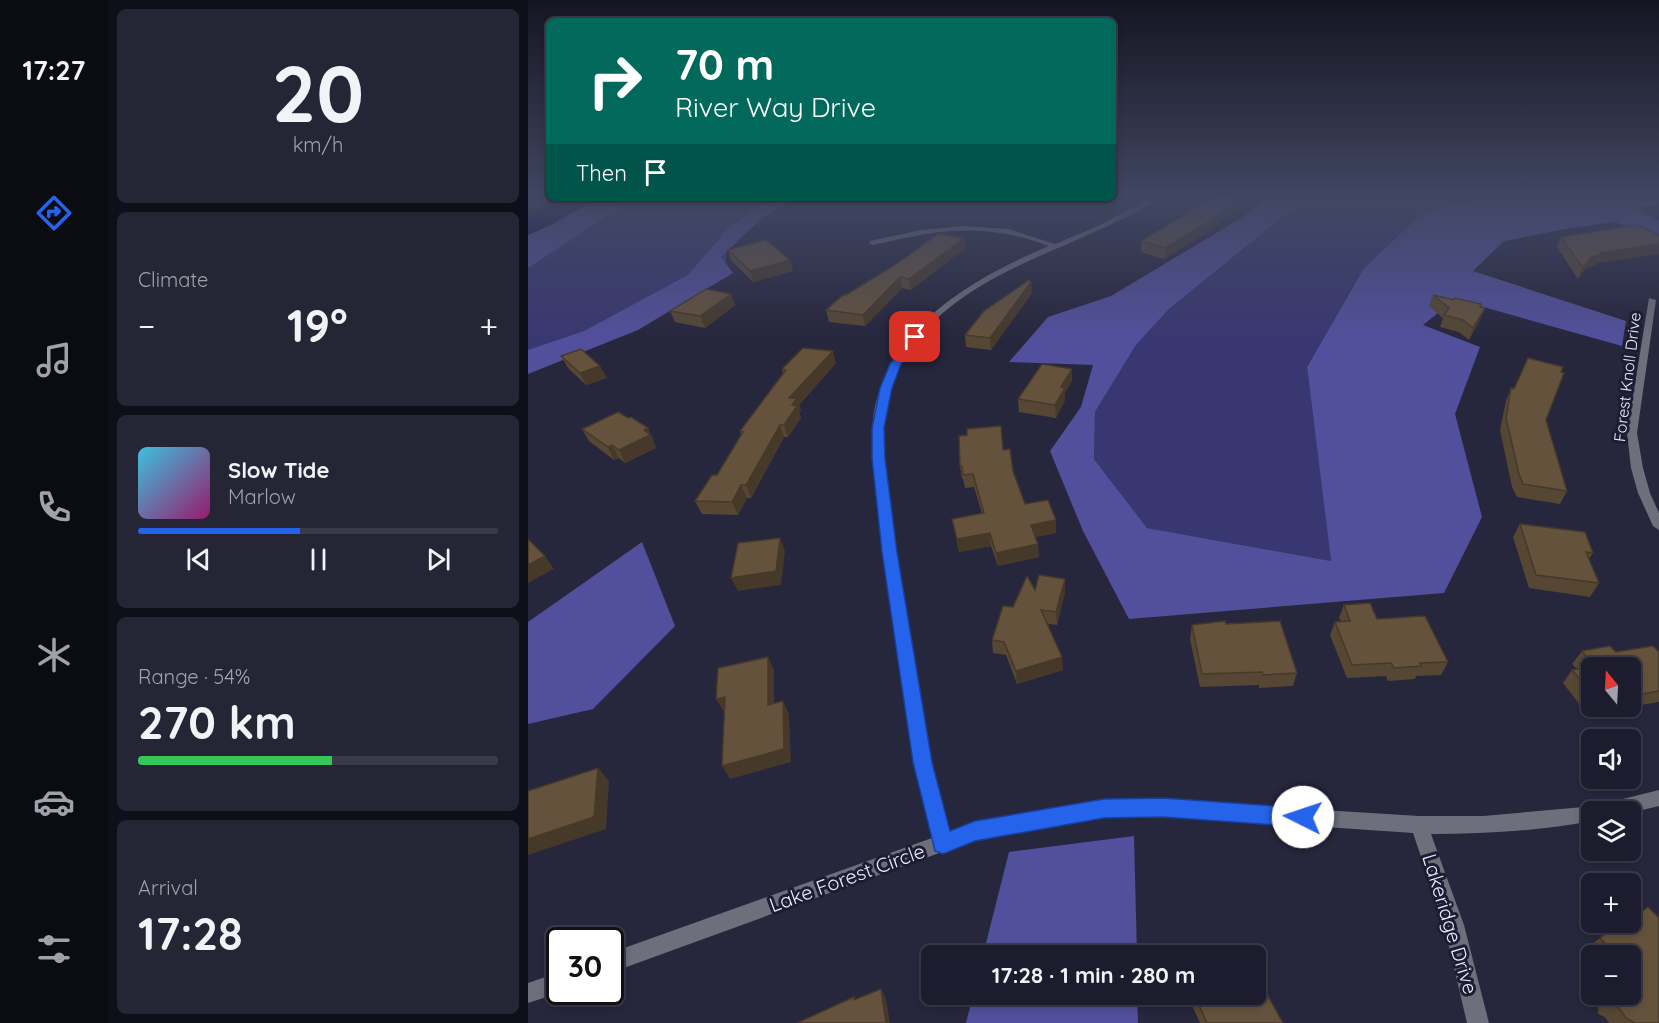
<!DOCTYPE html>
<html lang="en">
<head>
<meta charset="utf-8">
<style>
	:root { --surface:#1c1c2e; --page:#252536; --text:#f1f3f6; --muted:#a0a1aa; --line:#3a3a4a; --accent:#2563eb }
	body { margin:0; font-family:Quicksand,sans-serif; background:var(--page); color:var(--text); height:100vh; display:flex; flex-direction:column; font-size:22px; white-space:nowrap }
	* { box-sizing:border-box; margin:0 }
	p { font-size:20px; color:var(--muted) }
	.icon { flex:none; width:33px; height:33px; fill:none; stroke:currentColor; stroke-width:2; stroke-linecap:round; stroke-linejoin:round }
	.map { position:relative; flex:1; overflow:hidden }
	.details { display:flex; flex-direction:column; gap:9px; padding:9px; background:#0f0f19; width:420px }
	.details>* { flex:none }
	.banner { position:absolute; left:18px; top:18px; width:570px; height:183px; border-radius:9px; box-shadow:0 3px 9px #0003,0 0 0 2px var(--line); background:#00695c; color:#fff; overflow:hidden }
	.needle { width:39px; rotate:342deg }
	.fabs { position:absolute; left:1053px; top:657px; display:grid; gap:12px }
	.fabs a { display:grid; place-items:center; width:60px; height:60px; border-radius:9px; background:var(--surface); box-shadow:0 3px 9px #0003,0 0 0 2px var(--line); font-size:30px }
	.speed { position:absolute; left:18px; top:927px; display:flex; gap:12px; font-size:30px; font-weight:700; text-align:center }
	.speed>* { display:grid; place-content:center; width:78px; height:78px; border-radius:50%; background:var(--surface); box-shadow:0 3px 9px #0003,0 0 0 2px var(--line); line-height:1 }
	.speed .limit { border:3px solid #111; border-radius:9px; background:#fff; color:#111 }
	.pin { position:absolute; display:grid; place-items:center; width:51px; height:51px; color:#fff; margin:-26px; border-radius:12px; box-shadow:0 3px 9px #0006 }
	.me { position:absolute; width:66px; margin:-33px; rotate:274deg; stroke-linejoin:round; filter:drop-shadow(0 0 4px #0008) }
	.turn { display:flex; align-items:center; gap:21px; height:126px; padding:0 30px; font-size:27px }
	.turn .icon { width:78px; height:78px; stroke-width:2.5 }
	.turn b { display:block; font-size:42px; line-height:51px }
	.then { display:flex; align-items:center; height:57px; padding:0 30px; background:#0003; gap:12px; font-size:22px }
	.big { font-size:45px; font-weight:700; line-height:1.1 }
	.details .card { flex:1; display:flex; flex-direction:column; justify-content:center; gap:9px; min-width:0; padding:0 21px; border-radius:9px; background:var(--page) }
	.details .dial { align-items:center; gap:0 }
	.dial b { font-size:78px; line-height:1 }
	.song { display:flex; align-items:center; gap:18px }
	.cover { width:72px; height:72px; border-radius:9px; background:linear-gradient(135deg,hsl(190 70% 55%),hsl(320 70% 35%)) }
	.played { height:6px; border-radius:3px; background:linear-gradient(90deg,var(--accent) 45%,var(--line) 45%) }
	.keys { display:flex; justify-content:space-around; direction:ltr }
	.heat { display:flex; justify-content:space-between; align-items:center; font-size:33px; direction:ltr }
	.charge { height:9px; border-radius:4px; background:linear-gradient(90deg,#34c759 54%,var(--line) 0) }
	.trip { position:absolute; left:393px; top:945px; width:345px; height:60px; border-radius:9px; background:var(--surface); box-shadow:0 3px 9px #0003,0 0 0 2px var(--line); font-weight:700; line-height:60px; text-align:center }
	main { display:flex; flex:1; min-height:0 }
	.tabs { display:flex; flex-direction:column; width:108px; justify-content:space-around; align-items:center; background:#0b0b12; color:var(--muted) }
	.tabs .icon { width:42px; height:42px }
	.tabs .active { color:var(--accent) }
	.tabs b { font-size:27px; color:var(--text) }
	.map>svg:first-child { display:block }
</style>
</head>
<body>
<main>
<nav class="tabs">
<b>17:27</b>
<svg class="icon active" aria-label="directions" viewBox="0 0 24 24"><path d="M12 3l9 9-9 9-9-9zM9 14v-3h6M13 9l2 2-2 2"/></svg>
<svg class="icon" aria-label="music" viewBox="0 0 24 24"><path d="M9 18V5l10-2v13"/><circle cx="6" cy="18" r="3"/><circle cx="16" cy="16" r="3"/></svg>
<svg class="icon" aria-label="phone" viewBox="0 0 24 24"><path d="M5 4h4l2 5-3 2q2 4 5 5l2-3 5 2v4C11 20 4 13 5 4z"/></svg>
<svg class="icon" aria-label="climate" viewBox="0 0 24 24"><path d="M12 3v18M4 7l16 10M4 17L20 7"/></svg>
<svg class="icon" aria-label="car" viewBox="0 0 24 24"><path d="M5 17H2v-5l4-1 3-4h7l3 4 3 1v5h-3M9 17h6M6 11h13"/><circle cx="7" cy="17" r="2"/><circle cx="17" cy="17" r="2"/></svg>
<svg class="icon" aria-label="filters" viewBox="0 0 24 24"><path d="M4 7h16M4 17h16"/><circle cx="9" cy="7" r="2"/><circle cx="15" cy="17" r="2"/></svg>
</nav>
<section class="details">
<div class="card dial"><b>20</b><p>km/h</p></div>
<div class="card"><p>Climate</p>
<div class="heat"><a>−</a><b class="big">19°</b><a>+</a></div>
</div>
<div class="card">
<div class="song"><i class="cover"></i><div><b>Slow Tide</b><p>Marlow</p></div></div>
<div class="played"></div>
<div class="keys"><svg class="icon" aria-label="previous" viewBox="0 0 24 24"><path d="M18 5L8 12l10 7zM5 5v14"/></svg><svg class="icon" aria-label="pause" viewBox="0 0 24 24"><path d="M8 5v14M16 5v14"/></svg><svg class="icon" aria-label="next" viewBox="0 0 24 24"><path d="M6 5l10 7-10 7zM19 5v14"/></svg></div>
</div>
<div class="card"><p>Range · 54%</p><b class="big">270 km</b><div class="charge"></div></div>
<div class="card"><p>Arrival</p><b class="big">17:28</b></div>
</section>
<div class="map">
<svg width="1131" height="1023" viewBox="0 0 1131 1023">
	<rect width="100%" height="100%" fill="#26263d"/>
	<!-- green -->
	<g fill="#393771">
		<path d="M779 197H963L896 213 836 268 779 367 803 561 619 528 566 459 567 412 608 345 641 309Z"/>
		<path d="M84 198H243L201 227 198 262 78 338 0 362V248Z"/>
	</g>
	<!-- forest -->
	<g fill="#52509c">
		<path d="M742 197H779L641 309 608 345 567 412 566 459 619 528 803 561 779 367 836 268 896 212 963 197H1131V204L1106 208 1131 220V240L1087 222 1042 228 976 241 945 271 1098 321 1094 346 927 299 895 325 952 347 927 414 954 517 916 593 601 619 555 531 522 451 553 407 565 365 481 362 520 317 583 296 715 217Z"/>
		<path d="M70 198H106L0 268V235L25 224Z"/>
		<path d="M243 198H267L234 218 193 257 205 273 110 330 0 374V350L56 331 160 275 201 227Z"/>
		<path d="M114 542 147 626 65 709 0 724V622Z"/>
		<path d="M606 836 609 955H455L481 852Z"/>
		<path d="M445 995H609L610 1023H438Z"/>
	</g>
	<!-- water -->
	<path fill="#17044e" d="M32 198H70L25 224 0 235V215Z"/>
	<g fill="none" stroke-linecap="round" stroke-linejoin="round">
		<!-- street -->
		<g fill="#6e6f7b" fill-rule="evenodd">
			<path d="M624 197H632C610 213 584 224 560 235 510 257 459 276 416 312 387 336 363 373 357 411 353 437 357 463 360 488 365 526 370 563 376 600 389 678 397 756 420 832L447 822 576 801 635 800 891 816H955L1067 806 1131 790V806L1102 813V812H1064V821C1010 831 957 834 903 834L936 925 961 1023H939L916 925 885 833 635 816 576 817 447 840 82 973V953L404 838C383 761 374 683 363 605 358 566 353 527 348 488 346 465 343 442 345 420 356 328 445 278 521 246 456 222 411 229 345 245L341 243 342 241 393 230 436 226 480 229 527 244 572 225Z"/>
			<path d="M1121 298 1128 300 1109 433 1115 468 1122 493 1131 513V530L1125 526 1110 493 1103 468 1099 433Z"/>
			<path d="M32 972V992H34L0 1003V983Z"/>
		</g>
	</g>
	<!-- wall -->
	<g fill="#564734" fill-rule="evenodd">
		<path d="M717 203 681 231 636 259 613 252V241Z"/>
		<path d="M1131 235V254L1068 263 1067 266 1058 268 1050 279 1029 247 1033 237Z"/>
		<path d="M437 248 383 290 374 288 337 326 301 322 298 310 318 295Z"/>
		<path d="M200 250 265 271 225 282 203 260Z"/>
		<path d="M504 293 463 350 438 347 437 335Z"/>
		<path d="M203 294 207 305 177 328 147 322 142 311Z"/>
		<path d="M905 295 952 307V320L941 340 931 332 912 327 915 318 901 306Z"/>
		<path d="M33 356 79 378 58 385 40 368Z"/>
		<path d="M308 363 271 405 273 411 271 413 273 418 260 437H256L223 498H219L210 515 174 514 167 501 189 475 213 435 212 431 255 373 254 369Z"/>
		<path d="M544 369V381L537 393V400L528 418 491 412 490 399Z"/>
		<path d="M983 388 1018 420 1039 491 1032 504 989 497 984 487 972 430 978 401Z"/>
		<path d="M54 429 126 441H125L128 448 97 463 91 458 86 460 61 441Z"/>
		<path d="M475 450 485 471 497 504 528 520V533L507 537 511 557 470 566 463 546 431 552 424 519 454 513 446 487 437 488 435 479H434L432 466Z"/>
		<path d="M992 524 1065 553 1061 559 1071 583 1062 597 1001 588 985 537Z"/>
		<path d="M537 579V592L529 625 520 624 535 670 489 684 478 655 465 653 464 640 485 607 507 590Z"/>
		<path d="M816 605 849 619 920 662 913 675 888 676 887 679 860 681 858 676 819 678 802 635 807 622 813 621 811 618Z"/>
		<path d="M698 624 769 673 765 686 731 688V685L672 687 662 639 664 625Z"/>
		<path d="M1054 651 1088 652H1131V702L1059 714 1035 683 1044 670 1049 669 1044 664ZM1064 668H1102V706H1064Z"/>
		<path d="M1105 918 1131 1023H1081L1077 1017 1070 1014 1071 994H1102V956H1066L1059 948 1072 938Z"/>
		<path d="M662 994H728L755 1023H672L661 999Z"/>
	</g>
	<!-- shaded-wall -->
	<g fill="#46392a">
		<path d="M712 197H718L717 203 681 231 636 259 637 248Z"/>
		<path d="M436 238 437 248 383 290 381 279Z"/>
		<path d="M1131 244V254L1068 263 1067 266 1058 268 1050 279 1055 268 1063 257 1072 253Z"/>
		<path d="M262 260 265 271 225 282 222 271Z"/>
		<path d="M372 277 374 288 337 326 335 315Z"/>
		<path d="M503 282 504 293 463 350 462 338Z"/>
		<path d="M203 294 207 305 177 328 172 316Z"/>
		<path d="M957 308 952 320 941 340 945 328Z"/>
		<path d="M305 351 308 363 271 405 273 411 271 413 273 418 260 437 256 425 261 398Z"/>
		<path d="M72 366 79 378 58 385 52 373Z"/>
		<path d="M544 369V381L537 393V400L528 418 527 405 533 387Z"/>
		<path d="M252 425 256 437 223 498 218 485Z"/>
		<path d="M120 428 126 441H125L128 448 97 463 91 450 116 430Z"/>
		<path d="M84 445 91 458 86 460 80 447Z"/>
		<path d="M213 485 219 498 210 515 204 502Z"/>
		<path d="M528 520V533L504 538 503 525Z"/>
		<path d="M462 533 463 546 431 552 429 539Z"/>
		<path d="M252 538 257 551 253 585 210 591 203 578Z"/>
		<path d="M510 544 511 557 470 566 468 553Z"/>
		<path d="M17 556 26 569 0 583V565Z"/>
		<path d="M537 579V592L529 625 528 612Z"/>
		<path d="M240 657 246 670V718L240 705Z"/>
		<path d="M534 657 535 670 489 684 488 671Z"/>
		<path d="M197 697 204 710 196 712 188 699Z"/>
		<path d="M255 701 261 714 263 762 202 779 194 766Z"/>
		<path d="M70 768 81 781 78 829 0 855V839Z"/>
		<path d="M353 989 358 999 362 1023H358Z"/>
	</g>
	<!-- building -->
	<g fill="#64523c" stroke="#46392a" stroke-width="1.5">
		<path d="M690 197H712L682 221 637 248 613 241 666 209Z"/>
		<path d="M1109 225 1131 235V244L1072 253V255L1063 257 1055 268 1033 237Z"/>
		<path d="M410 234 436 238 381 279 372 277 335 315 298 310 315 295H318L370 263Z"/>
		<path d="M238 240 262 260 222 271 200 250Z"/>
		<path d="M501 280 503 282 462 338 437 335 456 311Z"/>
		<path d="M178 289 203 294 172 316 142 311Z"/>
		<path d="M905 295 926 300 927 298 953 304 952 307 957 308 945 328 935 320 916 315 921 308Z"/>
		<path d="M275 348 305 351 261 398H269L264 405 269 406 256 425H252L218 485H213L204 502 167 501 184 475H189L215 432 212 431 258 370 254 369Z"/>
		<path d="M53 349 72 366 52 373 33 356Z"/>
		<path d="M1000 358 1035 367 1033 372 1036 373 1018 420 1039 491 995 484 991 474 978 418 983 388 986 389Z"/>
		<path d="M514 364 544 369 533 387 537 388 527 405 490 399Z"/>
		<path d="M90 412 100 418 103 417 120 428 116 430 122 435 91 450 84 445 80 447 54 429Z"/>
		<path d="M473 426 475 450 482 449 485 471 497 504 520 500 528 520 503 525 510 544 468 553 462 533 429 539 424 519 456 513 445 474 435 475 434 466H432L431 436 439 435V429Z"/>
		<path d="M992 524 1057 532 1065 553 1058 552 1071 583 1008 575Z"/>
		<path d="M252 538 248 571 203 578 210 543Z"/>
		<path d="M0 539 17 556 0 565Z"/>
		<path d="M511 575 537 579 528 612 513 610 534 657 488 671 476 642 464 640 475 606 485 607 499 576 507 590Z"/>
		<path d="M842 603 849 619 897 616 920 662 892 663 893 666 866 668 863 663 824 665 807 622 822 621 816 605Z"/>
		<path d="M697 621 698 624 752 621 769 673 735 675 734 672 674 674 664 625Z"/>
		<path d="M1082 646 1088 652 1125 646 1131 652V691L1102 696V668H1064V694L1044 670 1066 666 1054 651Z"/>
		<path d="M240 657V705L255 701 256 749 194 766 197 697 188 699 190 668Z"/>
		<path d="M70 768 66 817 0 839V791Z"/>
		<path d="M1120 907 1131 918V1023H1107L1098 1018 1091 1008 1084 1004V994H1102V956H1086V953L1072 938 1092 922H1102V916L1105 918Z"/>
		<path d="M734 985 755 1023H679L666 994H728V986L729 988Z"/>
		<path d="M353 989 358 1023H269L326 997V1000Z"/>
	</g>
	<!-- sky -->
	<linearGradient id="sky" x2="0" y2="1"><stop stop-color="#151522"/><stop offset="0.58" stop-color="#414762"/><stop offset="1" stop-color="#414762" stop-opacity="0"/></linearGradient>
	<rect width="1131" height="341" fill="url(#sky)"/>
	<!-- route -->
	<path fill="#2563eb" stroke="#184099" stroke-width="1.5" d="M384 335 393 337 373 364 364 388 356 428 357 458 369 552 404 762 422 831 447 821 576 799 635 798 775 808 782 811 785 817 782 824 775 827 635 817 576 818 447 841 415 854 407 851 385 762 354 552 344 458V428L352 388 362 364Z"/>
	<g text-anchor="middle" stroke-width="6" stroke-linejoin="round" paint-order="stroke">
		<!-- street labels -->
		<g font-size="16" fill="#ebecfb" stroke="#1c1d33">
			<text transform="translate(1099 377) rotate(-83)" y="6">Forest Knoll Drive</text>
		</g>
		<!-- near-street labels -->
		<g font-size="20" fill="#ebecfb" stroke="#1c1d33">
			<text transform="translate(319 878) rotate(-20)" y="7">Lake Forest Circle</text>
			<text transform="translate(922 924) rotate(73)" y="7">Lakeridge Drive</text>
		</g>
	</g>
</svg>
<div class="fabs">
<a><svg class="needle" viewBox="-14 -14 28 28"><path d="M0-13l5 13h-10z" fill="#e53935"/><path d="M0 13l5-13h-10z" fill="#a0a1aa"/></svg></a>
<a><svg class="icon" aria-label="sound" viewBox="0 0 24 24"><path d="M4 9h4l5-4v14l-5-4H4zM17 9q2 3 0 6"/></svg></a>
<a><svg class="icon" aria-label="layers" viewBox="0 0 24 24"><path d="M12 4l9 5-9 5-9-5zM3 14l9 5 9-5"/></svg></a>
<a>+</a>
<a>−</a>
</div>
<div class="speed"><div class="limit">30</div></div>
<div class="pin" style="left:387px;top:337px;background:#d93025"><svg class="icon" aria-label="arrive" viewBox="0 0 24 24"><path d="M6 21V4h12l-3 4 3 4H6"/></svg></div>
<svg class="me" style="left:775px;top:817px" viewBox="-20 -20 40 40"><circle r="19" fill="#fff"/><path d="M0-13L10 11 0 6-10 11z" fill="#2563eb"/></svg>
<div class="trip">17:28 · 1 min · 280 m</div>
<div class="banner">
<div class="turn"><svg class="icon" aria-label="right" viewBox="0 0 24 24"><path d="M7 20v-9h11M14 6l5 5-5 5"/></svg><div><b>70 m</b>River Way Drive</div></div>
<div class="then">Then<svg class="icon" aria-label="arrive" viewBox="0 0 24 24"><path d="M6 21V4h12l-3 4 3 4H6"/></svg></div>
</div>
</div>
</main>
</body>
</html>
